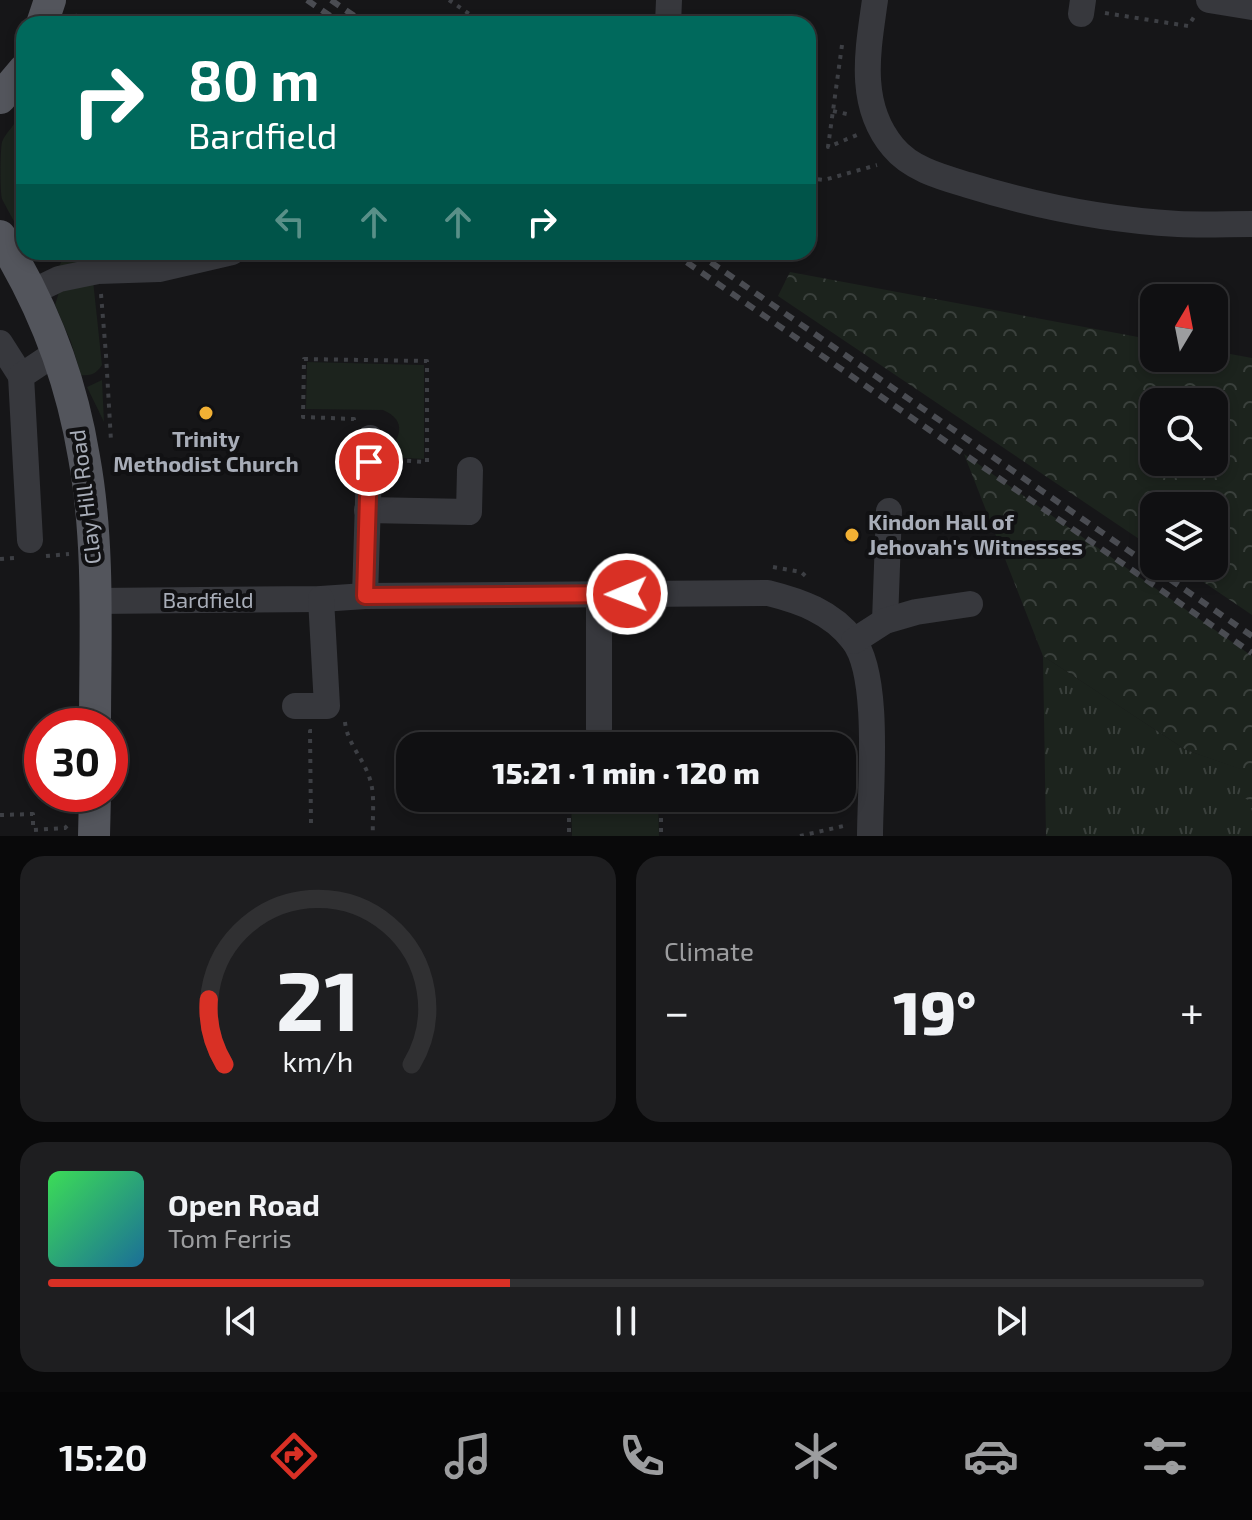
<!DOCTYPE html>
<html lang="en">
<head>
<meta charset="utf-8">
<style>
	:root { --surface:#101012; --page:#1e1e20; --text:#f1f3f6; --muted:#9c9d9f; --line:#303032; --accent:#d93025 }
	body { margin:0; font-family:"Exo 2",sans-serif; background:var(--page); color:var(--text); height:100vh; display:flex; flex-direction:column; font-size:30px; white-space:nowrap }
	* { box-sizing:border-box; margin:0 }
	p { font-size:26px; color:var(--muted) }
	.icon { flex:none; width:44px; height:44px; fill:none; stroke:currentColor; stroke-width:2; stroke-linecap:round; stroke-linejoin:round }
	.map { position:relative; height:836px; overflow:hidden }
	.drawer { display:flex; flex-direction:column; gap:20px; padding:20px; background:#09090a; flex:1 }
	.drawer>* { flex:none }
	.banner { position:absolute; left:16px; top:16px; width:800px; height:244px; border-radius:24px; box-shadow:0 4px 12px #0003,0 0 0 2px var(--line); background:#00695c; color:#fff; overflow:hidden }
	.needle { width:52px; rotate:10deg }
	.tools { position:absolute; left:1140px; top:284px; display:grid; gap:16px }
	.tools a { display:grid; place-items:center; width:88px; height:88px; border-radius:16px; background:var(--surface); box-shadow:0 4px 12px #0003,0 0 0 2px var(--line); font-size:40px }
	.speed { position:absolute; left:24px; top:708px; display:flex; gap:16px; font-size:40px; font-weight:700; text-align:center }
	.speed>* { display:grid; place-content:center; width:104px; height:104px; border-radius:50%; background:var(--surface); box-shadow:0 4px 12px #0003,0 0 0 2px var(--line); line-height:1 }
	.speed .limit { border:12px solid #d22; background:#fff; color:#111 }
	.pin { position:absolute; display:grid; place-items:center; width:68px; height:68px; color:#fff; margin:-34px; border:4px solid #fff; border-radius:50%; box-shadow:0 2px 8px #0007 }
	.me { position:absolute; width:88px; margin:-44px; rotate:269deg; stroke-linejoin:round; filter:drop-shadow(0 0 6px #0008) }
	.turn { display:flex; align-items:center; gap:28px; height:168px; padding:0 40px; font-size:36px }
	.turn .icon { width:104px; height:104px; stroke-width:2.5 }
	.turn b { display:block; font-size:56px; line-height:68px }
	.lanes { display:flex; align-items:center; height:76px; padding:0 40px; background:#0003; justify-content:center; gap:40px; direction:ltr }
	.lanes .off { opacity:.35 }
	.big { font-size:60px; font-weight:800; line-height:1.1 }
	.drawer .tile { flex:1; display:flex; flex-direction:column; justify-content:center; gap:12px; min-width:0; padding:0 28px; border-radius:24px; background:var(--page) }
	.drawer .dial { align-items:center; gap:0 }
	.dial svg { height:208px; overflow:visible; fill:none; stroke:var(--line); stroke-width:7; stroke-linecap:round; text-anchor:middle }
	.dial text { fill:var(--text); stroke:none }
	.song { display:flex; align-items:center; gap:24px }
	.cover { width:96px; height:96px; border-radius:12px; background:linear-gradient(135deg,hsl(130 70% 55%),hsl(200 70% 35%)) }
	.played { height:8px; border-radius:4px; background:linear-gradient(90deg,var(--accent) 40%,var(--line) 40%) }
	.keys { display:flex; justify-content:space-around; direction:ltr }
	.heat { display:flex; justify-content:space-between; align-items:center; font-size:44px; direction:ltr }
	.drawer .tiles { flex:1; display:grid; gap:20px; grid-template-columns:1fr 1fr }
	.tile:last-child { grid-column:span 2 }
	.trip { position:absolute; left:396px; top:732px; width:460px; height:80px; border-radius:24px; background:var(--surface); box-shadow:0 4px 12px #0003,0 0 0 2px var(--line); font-weight:800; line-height:80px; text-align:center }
	.tab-bar { display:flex; height:128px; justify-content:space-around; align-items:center; background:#060607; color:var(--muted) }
	.tab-bar .icon { width:56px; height:56px }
	.tab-bar .on { color:var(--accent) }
	.tab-bar b { font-size:36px; color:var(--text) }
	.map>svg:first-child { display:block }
</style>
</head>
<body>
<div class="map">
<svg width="1252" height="836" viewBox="0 0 1252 836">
	<defs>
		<pattern id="forest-crowns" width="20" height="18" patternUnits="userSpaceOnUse" patternTransform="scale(2)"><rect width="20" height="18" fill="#1c231d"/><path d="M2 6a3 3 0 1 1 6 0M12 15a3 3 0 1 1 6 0" fill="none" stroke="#3a403c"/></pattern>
		<pattern id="park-tufts" width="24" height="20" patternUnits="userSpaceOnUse" patternTransform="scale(2)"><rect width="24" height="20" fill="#1c231d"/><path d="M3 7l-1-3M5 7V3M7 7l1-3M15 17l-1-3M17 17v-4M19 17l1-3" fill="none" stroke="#3a403c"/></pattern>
	</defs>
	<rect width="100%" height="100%" fill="#161618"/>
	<!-- green -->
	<g fill="#1c231d">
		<path d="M18 114 24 115V239C17 226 9 213 2 199 0 191 0 150 2 142 6 131 16 126 18 114Z"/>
		<path d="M70 252H92L93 266 57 271 62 260Z"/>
		<path d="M93 280 102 365C96 374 91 376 81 375L71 342 55 305 59 292Z"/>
		<path d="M307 362 424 365V459L386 457C399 439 409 421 383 410L306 409Z"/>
		<path d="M102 380 104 422 87 387Z"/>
		<path d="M571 798H658L659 836H572Z"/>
	</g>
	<!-- forest -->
	<g fill="url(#forest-crowns)" fill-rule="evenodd">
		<path d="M790 272 1154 340V358H1214V351L1252 358V615L1180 566H1214V506H1154V549L778 296ZM1154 402H1214V462H1154Z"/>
		<path d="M964 454 1252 656V802L1240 797V769L1186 750 1043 656Z"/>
	</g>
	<!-- park -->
	<path fill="url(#park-tufts)" d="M1043 656 1186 750 1241 769 1240 796 1252 802V836H1046Z"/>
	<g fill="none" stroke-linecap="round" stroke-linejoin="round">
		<!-- path -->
		<g stroke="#3d3f44" stroke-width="4" stroke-dasharray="4 6" stroke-linecap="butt">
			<path d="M449 0 484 24"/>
			<path d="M1105 13 1188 26 1194 17"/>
			<path d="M75 14 76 24"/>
			<path d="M842 45 828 147 857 135"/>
			<path d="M833 111 851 115"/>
			<path d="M808 178 824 180 877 165"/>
			<path d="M101 294 106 355 111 441"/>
			<path d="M354 420V419L303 417 304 359 427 361V462L394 460"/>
			<path d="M46 556 69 554"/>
			<path d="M0 559 14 558"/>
			<path d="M773 567 801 572 809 579"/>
			<path d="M345 722C347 744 366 761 371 783 375 799 372 819 373 836"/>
			<path d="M112 775V748"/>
			<path d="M569 798V836"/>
			<path d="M661 798V836"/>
			<path d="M0 815 33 814V830L65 828 68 825"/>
			<path d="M311 823 310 731H312"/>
			<path d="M800 836 848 825"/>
		</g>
		<!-- minor -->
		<g stroke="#37383d" stroke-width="26">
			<path d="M875 0C868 50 857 104 893 147 911 169 941 177 968 185 1036 206 1108 220 1178 224 1203 225 1228 224 1252 224"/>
			<path d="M1209 0 1252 7"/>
			<path d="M1081 14 1083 0"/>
			<path d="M668 24 669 0"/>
			<path d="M32 292 59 279 98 271 159 269 232 252"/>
			<path d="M0 343 21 376"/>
			<path d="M367 510 469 512 470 470"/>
			<path d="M30 540 21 376 57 352"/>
			<path d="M599 595V729"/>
			<path d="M365 596 370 438"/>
			<path d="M95 601 321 599 365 596 768 593C800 601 832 612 853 640 881 675 870 789 870 836"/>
			<path d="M885 621 889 511"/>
			<path d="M854 641 885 621 916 612 970 604"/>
			<path d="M295 706H327L321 599"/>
		</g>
		<!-- major -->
		<g stroke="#53555c" stroke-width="32">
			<path d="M42 24 50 0"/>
			<path d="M0 98 24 70"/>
			<path d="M0 236C42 303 71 378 84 457 100 545 95 637 95 726"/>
			<path d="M94 836 95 794"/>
		</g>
		<!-- rail -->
		<g stroke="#4a4c52" stroke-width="6" stroke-dasharray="10 8" stroke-linecap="butt">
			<path d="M307 0 342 24"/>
			<path d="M331 0 366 24"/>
			<path d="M672 252 1252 653"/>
			<path d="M696 252 1252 636"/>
		</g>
	</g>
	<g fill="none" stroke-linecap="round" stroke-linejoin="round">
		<!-- route casing -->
		<g stroke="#8d1f18" stroke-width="20">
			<path id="route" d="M369 462 365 596 627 594"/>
		</g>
		<!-- route -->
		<use href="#route" stroke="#d93025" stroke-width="14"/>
	</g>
	<!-- markers -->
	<g fill="#f2b134" stroke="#111113" stroke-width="3">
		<circle cx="206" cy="413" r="8"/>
		<circle cx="852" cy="535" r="8"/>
	</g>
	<g text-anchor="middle" stroke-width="8" stroke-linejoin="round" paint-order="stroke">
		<!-- poi labels -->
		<g font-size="22" font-weight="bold" fill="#a8adb8" stroke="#111113">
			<text x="206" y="447">Trinity<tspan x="206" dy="25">Methodist Church</tspan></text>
			<text x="868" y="530" text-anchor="start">Kindon Hall of<tspan x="868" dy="25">Jehovah's Witnesses</tspan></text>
		</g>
		<!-- street labels -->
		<g font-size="22" fill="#a8adb8" stroke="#111113">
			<text transform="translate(85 497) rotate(-97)" y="8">Clay Hill Road</text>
			<text x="208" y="608">Bardfield</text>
		</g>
	</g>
</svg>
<div class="tools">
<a><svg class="needle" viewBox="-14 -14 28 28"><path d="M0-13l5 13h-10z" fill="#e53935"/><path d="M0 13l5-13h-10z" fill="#9c9d9f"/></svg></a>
<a><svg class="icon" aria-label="search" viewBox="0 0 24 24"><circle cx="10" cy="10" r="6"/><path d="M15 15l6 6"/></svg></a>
<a><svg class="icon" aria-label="layers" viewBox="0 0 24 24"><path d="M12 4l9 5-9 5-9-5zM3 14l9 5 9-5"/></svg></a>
</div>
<div class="speed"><div class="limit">30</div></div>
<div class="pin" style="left:369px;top:462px;background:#d93025"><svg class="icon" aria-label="arrive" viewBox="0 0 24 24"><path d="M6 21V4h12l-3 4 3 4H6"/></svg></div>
<svg class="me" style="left:627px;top:594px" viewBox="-20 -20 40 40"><circle r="17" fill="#d93025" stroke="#fff" stroke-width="3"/><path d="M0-11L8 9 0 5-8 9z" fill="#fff"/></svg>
<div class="trip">15:21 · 1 min · 120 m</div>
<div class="banner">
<div class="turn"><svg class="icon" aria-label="right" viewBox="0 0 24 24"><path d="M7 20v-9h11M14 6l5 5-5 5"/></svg><div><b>80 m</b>Bardfield</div></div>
<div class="lanes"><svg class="icon off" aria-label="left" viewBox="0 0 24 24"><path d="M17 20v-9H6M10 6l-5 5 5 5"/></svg><svg class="icon off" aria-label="ahead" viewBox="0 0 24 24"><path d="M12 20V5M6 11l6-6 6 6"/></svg><svg class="icon off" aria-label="ahead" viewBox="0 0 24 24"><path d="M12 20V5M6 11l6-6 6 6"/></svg><svg class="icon" aria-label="right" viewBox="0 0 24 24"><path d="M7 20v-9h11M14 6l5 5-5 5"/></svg></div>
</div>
</div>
<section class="drawer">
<div class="tiles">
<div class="tile dial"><svg viewBox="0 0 100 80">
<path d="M14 69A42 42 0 1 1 86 69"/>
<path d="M14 69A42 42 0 0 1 8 44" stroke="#d93025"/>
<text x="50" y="56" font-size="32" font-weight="700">21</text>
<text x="50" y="72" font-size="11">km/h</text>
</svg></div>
<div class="tile"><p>Climate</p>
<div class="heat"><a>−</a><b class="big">19°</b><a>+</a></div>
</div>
<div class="tile">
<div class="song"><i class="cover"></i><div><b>Open Road</b><p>Tom Ferris</p></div></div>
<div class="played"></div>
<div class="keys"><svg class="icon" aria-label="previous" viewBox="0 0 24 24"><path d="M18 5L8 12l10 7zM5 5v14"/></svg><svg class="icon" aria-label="pause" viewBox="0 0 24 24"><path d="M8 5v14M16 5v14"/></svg><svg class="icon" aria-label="next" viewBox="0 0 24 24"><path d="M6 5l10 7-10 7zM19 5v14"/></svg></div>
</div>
</div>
</section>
<nav class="tab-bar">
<b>15:20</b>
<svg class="icon on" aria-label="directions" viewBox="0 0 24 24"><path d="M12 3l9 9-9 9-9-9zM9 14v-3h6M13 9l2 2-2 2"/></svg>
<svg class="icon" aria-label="music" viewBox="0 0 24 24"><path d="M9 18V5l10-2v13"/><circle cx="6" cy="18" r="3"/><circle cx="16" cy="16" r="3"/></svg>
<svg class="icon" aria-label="phone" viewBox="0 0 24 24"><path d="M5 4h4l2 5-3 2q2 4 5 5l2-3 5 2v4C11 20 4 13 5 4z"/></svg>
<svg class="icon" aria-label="climate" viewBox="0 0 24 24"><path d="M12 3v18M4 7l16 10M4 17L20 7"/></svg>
<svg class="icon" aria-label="car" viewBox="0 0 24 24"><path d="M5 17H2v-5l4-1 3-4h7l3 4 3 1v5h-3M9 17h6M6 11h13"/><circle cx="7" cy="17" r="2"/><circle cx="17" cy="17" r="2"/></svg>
<svg class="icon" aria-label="filters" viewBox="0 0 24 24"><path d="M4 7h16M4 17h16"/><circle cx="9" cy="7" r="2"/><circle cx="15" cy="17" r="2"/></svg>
</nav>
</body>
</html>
